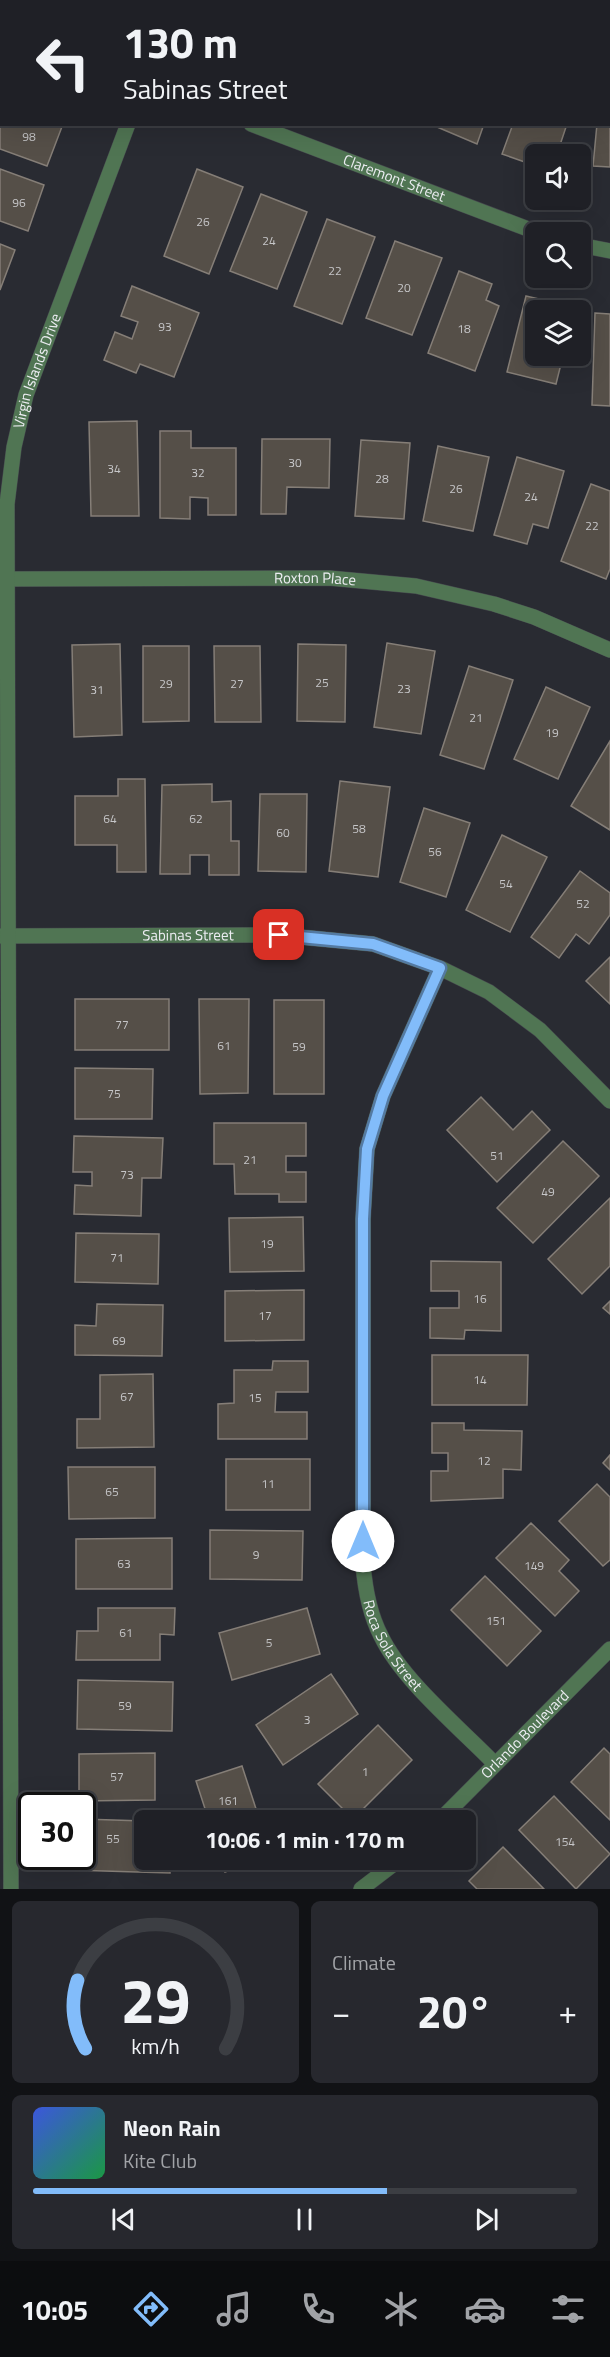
<!DOCTYPE html>
<html lang="en">
<head>
<meta charset="utf-8">
<style>
	:root { --surface:#1f2026; --page:#27282e; --text:#f1f3f6; --muted:#a1a3a7; --line:#3c3e43; --accent:#82bcfa }
	body { margin:0; font-family:"Titillium Web",sans-serif; background:var(--page); color:var(--text); height:100vh; display:flex; flex-direction:column; font-size:22px; white-space:nowrap }
	* { box-sizing:border-box; margin:0 }
	p { font-size:20px; color:var(--muted) }
	.icon { flex:none; width:33px; height:33px; fill:none; stroke:currentColor; stroke-width:2; stroke-linecap:round; stroke-linejoin:round }
	.map { position:relative; height:1889px; overflow:hidden }
	.drawer { display:flex; flex-direction:column; gap:12px; padding:12px; background:#111215; flex:1 }
	.drawer>* { flex:none }
	.guide { position:absolute; left:0px; top:0px; width:610px; height:126px; box-shadow:0 6px 24px #0002,0 0 0 2px var(--line); background:#1f2026; color:var(--text); overflow:hidden }
	.buttons { position:absolute; left:525px; top:144px; display:grid; gap:12px }
	.buttons a { display:grid; place-items:center; width:66px; height:66px; border-radius:9px; background:var(--surface); box-shadow:0 6px 24px #0002,0 0 0 2px var(--line); font-size:30px }
	.speed { position:absolute; left:18px; top:1792px; display:flex; gap:12px; font-size:30px; font-weight:700; text-align:center }
	.speed>* { display:grid; place-content:center; width:78px; height:78px; border-radius:50%; background:var(--surface); box-shadow:0 6px 24px #0002,0 0 0 2px var(--line); line-height:1 }
	.speed .limit { border:3px solid #111; border-radius:9px; background:#fff; color:#111 }
	.pin { position:absolute; display:grid; place-items:center; width:51px; height:51px; color:#fff; margin:-26px; border-radius:12px; box-shadow:0 3px 9px #0006 }
	.me { position:absolute; width:66px; margin:-33px; rotate:0deg; stroke-linejoin:round; filter:drop-shadow(0 0 4px #0008) }
	.turn { display:flex; align-items:center; gap:21px; height:126px; padding:0 24px; font-size:27px }
	.turn .icon { width:78px; height:78px; stroke-width:2.5 }
	.turn b { display:block; font-size:42px; line-height:51px }
	.big { font-size:45px; font-weight:700; line-height:1.1 }
	.drawer .widget { flex:1; display:flex; flex-direction:column; justify-content:center; gap:9px; min-width:0; padding:0 21px; border-radius:9px; background:var(--page) }
	.drawer .dial { align-items:center; gap:0 }
	.dial svg { height:156px; overflow:visible; fill:none; stroke:var(--line); stroke-width:7; stroke-linecap:round; text-anchor:middle }
	.dial text { fill:var(--text); stroke:none }
	.song { display:flex; align-items:center; gap:18px }
	.cover { width:72px; height:72px; border-radius:9px; background:linear-gradient(135deg,hsl(230 70% 55%),hsl(140 70% 35%)) }
	.played { height:6px; border-radius:3px; background:linear-gradient(90deg,var(--accent) 65%,var(--line) 65%) }
	.keys { display:flex; justify-content:space-around; direction:ltr }
	.heat { display:flex; justify-content:space-between; align-items:center; font-size:33px; direction:ltr }
	.drawer .tiles { flex:1; display:grid; gap:12px; grid-template-columns:1fr 1fr }
	.widget:last-child { grid-column:span 2 }
	.trip { position:absolute; left:134px; top:1810px; width:342px; height:60px; border-radius:9px; background:var(--surface); box-shadow:0 6px 24px #0002,0 0 0 2px var(--line); font-weight:700; line-height:60px; text-align:center }
	.tabs { display:flex; height:96px; justify-content:space-around; align-items:center; background:#0c0d0f; color:var(--muted) }
	.tabs .icon { width:42px; height:42px }
	.tabs .selected { color:var(--accent) }
	.tabs b { font-size:27px; color:var(--text) }
	.map>svg:first-child { display:block }
</style>
</head>
<body>
<div class="map">
<svg width="610" height="1889" viewBox="0 0 610 1889">
	<rect width="100%" height="100%" fill="#292b32"/>
	<!-- building -->
	<g fill="#554f48" stroke="#857e77" stroke-width="1.5">
		<path d="M110 0H143L142 2Z"/>
		<path d="M168 0H218L168 2Z"/>
		<path d="M242 0H293L242 2Z"/>
		<path d="M547 0H599L547 2Z"/>
		<path d="M610 96V167L593 166 597 124H609Z"/>
		<path d="M0 97 2 124H63L47 166 0 149Z"/>
		<path d="M430 124H484L477 144Z"/>
		<path d="M513 124H567L557 154H536V166L502 154Z"/>
		<path d="M0 169 44 185 28 231 0 221Z"/>
		<path d="M197 169 243 187 209 274 164 256Z"/>
		<path d="M261 194 307 212 277 289 230 271Z"/>
		<path d="M327 219 375 237 342 324 294 306Z"/>
		<path d="M395 241 442 258 412 335 366 318Z"/>
		<path d="M0 244 15 250 0 290Z"/>
		<path d="M459 271 492 284 486 300 499 306 475 371 428 353Z"/>
		<path d="M132 286 199 313 174 377 140 364 136 373 104 360 115 332 132 339 138 322 121 316Z"/>
		<path d="M526 296 574 307V310H536V356H563L556 384 507 372Z"/>
		<path d="M595 313 610 314V406L592 405Z"/>
		<path d="M137 421 139 516H91L89 422Z"/>
		<path d="M160 431H191V448H236V515H208V498L190 497V519L160 518Z"/>
		<path d="M262 439H330L329 488 287 487 286 514H261Z"/>
		<path d="M361 440 410 443 404 519 355 516Z"/>
		<path d="M438 446 489 457 473 531 423 521Z"/>
		<path d="M517 457 564 471 548 528 533 524 527 544 494 535Z"/>
		<path d="M591 484 610 491V569L606 579 561 561Z"/>
		<path d="M387 643 435 651 421 734 374 727Z"/>
		<path d="M120 644 122 735 74 737 72 645Z"/>
		<path d="M298 644 346 645 345 722 297 721Z"/>
		<path d="M143 646H189V721L143 722Z"/>
		<path d="M214 646H260L261 722H215Z"/>
		<path d="M469 666 513 680 484 769 440 755Z"/>
		<path d="M546 687 590 707 558 779 514 759Z"/>
		<path d="M610 741V830L571 806Z"/>
		<path d="M118 779H145L146 872H117V845H75V796H118Z"/>
		<path d="M340 781 390 787 378 877 329 871Z"/>
		<path d="M212 784V802L231 801V841H239V875H209V855H190V874H160L162 785Z"/>
		<path d="M260 794H307L306 872 258 871Z"/>
		<path d="M424 808 470 823 446 897 400 882Z"/>
		<path d="M502 835 547 857 510 932 466 910Z"/>
		<path d="M580 871 610 893V915L589 944 576 934 559 958 531 937Z"/>
		<path d="M610 957V1004L586 981Z"/>
		<rect x="75" y="999" width="94" height="51"/>
		<path d="M199 999H249L248 1093 200 1094Z"/>
		<rect x="274" y="1000" width="50" height="94"/>
		<path d="M75 1068 153 1069 152 1119H75Z"/>
		<path d="M481 1097 513 1130 532 1111 550 1130 497 1182 447 1130Z"/>
		<path d="M214 1123H306V1156H286V1172H306V1202H279V1194H235L234 1164H214Z"/>
		<path d="M74 1136 163 1138 161 1178H142L141 1216 74 1214 75 1185 92 1186V1172H73Z"/>
		<path d="M563 1141 599 1176 533 1243 497 1208Z"/>
		<path d="M610 1198V1266L582 1294 548 1259Z"/>
		<path d="M303 1217 304 1271 230 1272 229 1218Z"/>
		<path d="M76 1233 159 1234 158 1284 75 1282Z"/>
		<path d="M431 1261 501 1262V1331L465 1330 464 1339 430 1338V1308H459V1291H431Z"/>
		<path d="M304 1290V1340L225 1341V1291Z"/>
		<path d="M610 1301V1314L603 1308Z"/>
		<path d="M97 1304 163 1305 162 1356 75 1355V1325L96 1326Z"/>
		<path d="M432 1355H528L527 1405H432Z"/>
		<path d="M273 1361H308V1392H276L275 1412H307V1439H218V1404L234 1403V1370H272Z"/>
		<path d="M153 1374 154 1447 77 1448V1419H100V1375Z"/>
		<path d="M432 1423H464V1430L522 1431 521 1470 503 1469V1498L431 1501V1471H448V1453H432Z"/>
		<path d="M610 1455V1470L603 1463Z"/>
		<rect x="226" y="1459" width="84" height="51"/>
		<path d="M68 1467H155V1518L69 1519Z"/>
		<path d="M597 1484 610 1497V1560L603 1566 559 1521Z"/>
		<path d="M531 1523 569 1560 559 1571 579 1591 555 1616 496 1558Z"/>
		<path d="M210 1530 303 1531 302 1580 210 1579Z"/>
		<path d="M172 1538V1589H76V1539Z"/>
		<path d="M485 1576 541 1631 507 1666 451 1610Z"/>
		<path d="M98 1608H175L174 1635 160 1634V1660H76L77 1631H98Z"/>
		<path d="M307 1608 320 1654 232 1680 219 1633Z"/>
		<path d="M331 1674 358 1714 283 1765 256 1725Z"/>
		<path d="M78 1680 173 1682 172 1731 77 1729Z"/>
		<path d="M378 1725 412 1760 353 1819 318 1784Z"/>
		<path d="M604 1748 610 1754V1820L571 1782Z"/>
		<path d="M155 1753V1800L79 1801V1754Z"/>
		<path d="M242 1766 260 1821H209L196 1781Z"/>
		<path d="M554 1796 610 1854 576 1889 519 1830Z"/>
		<path d="M82 1819 144 1821V1860H170V1873L71 1870 72 1857H82Z"/>
		<path d="M503 1847 544 1889H477L469 1881Z"/>
		<path d="M221 1860H260L225 1872Z"/>
	</g>
	<g fill="none" stroke-linecap="round" stroke-linejoin="round">
		<!-- minor casing -->
		<g stroke="#44464d" stroke-width="16">
			<g id="minor">
				<path d="M0 31 2 32"/>
				<path id="s1" d="M251 124 536 232"/>
				<path d="M580 245 610 251"/>
				<path id="s2" d="M7 579 329 578 416 586 494 604 534 617 610 650"/>
				<path id="s3" d="M0 936 279 935 373 944 440 968 489 992 540 1030 610 1101"/>
				<path id="s4" d="M440 968 383 1096 367 1149 363 1219V1564C365 1589 369 1613 381 1636 402 1680 460 1728 495 1764"/>
				<path id="s5" d="M439 1821 610 1649"/>
				<path id="s6" d="M11 1889 7 504 14 447 26 395 128 124"/>
				<path d="M361 1889 399 1860"/>
			</g>
		</g>
		<!-- minor -->
		<use href="#minor" stroke="#507553" stroke-width="15"/>
	</g>
	<g fill="none" stroke-linecap="round" stroke-linejoin="round">
		<!-- route casing -->
		<g stroke="#547aa2" stroke-width="15">
			<path id="route" d="M279 935 373 944 440 968 383 1096 367 1149 363 1219V1541"/>
		</g>
		<!-- route -->
		<use href="#route" stroke="#82bcfa" stroke-width="10"/>
	</g>
	<g text-anchor="middle" stroke-width="6" stroke-linejoin="round" paint-order="stroke">
		<!-- number labels -->
		<g font-size="12" fill="#c6c6c8">
			<text x="29" y="141">98</text>
			<text x="19" y="207">96</text>
			<text x="203" y="226">26</text>
			<text x="269" y="245">24</text>
			<text x="335" y="275">22</text>
			<text x="404" y="292">20</text>
			<text x="165" y="331">93</text>
			<text x="464" y="333">18</text>
			<text x="295" y="467">30</text>
			<text x="114" y="473">34</text>
			<text x="198" y="477">32</text>
			<text x="382" y="483">28</text>
			<text x="456" y="493">26</text>
			<text x="531" y="501">24</text>
			<text x="592" y="530">22</text>
			<text x="322" y="687">25</text>
			<text x="166" y="688">29</text>
			<text x="237" y="688">27</text>
			<text x="404" y="693">23</text>
			<text x="97" y="694">31</text>
			<text x="476" y="722">21</text>
			<text x="552" y="737">19</text>
			<text x="110" y="823">64</text>
			<text x="196" y="823">62</text>
			<text x="359" y="833">58</text>
			<text x="283" y="837">60</text>
			<text x="435" y="856">56</text>
			<text x="506" y="888">54</text>
			<text x="583" y="908">52</text>
			<text x="122" y="1029">77</text>
			<text x="224" y="1050">61</text>
			<text x="299" y="1051">59</text>
			<text x="114" y="1098">75</text>
			<text x="497" y="1160">51</text>
			<text x="250" y="1164">21</text>
			<text x="127" y="1179">73</text>
			<text x="548" y="1196">49</text>
			<text x="267" y="1248">19</text>
			<text x="117" y="1262">71</text>
			<text x="480" y="1303">16</text>
			<text x="265" y="1320">17</text>
			<text x="119" y="1345">69</text>
			<text x="480" y="1384">14</text>
			<text x="127" y="1401">67</text>
			<text x="255" y="1402">15</text>
			<text x="484" y="1465">12</text>
			<text x="268" y="1488">11</text>
			<text x="112" y="1496">65</text>
			<text x="256" y="1559">9</text>
			<text x="124" y="1568">63</text>
			<text x="534" y="1570">149</text>
			<text x="496" y="1625">151</text>
			<text x="126" y="1637">61</text>
			<text x="269" y="1647">5</text>
			<text x="125" y="1710">59</text>
			<text x="307" y="1724">3</text>
			<text x="365" y="1776">1</text>
			<text x="117" y="1781">57</text>
			<text x="228" y="1805">161</text>
			<text x="113" y="1843">55</text>
			<text x="565" y="1846">154</text>
		</g>
		<!-- street labels -->
		<g font-size="15" fill="#ecedf2" stroke="#131317">
			<text dy="5" stroke="none"><textPath href="#s1" startOffset="153">Claremont Street</textPath></text>
			<text dy="5" stroke="none"><textPath href="#s6" startOffset="1522">Virgin Islands Drive</textPath></text>
			<text dy="5" stroke="none"><textPath href="#s2" startOffset="308">Roxton Place</textPath></text>
			<text dy="5" stroke="none"><textPath href="#s3" startOffset="188">Sabinas Street</textPath></text>
			<text dy="5" stroke="none"><textPath href="#s4" startOffset="699">Roca Sola Street</textPath></text>
			<text dy="5" stroke="none"><textPath href="#s5" startOffset="122">Orlando Boulevard</textPath></text>
		</g>
	</g>
</svg>
<div class="buttons">
<a><svg class="icon" aria-label="sound" viewBox="0 0 24 24"><path d="M4 9h4l5-4v14l-5-4H4zM17 9q2 3 0 6"/></svg></a>
<a><svg class="icon" aria-label="search" viewBox="0 0 24 24"><circle cx="10" cy="10" r="6"/><path d="M15 15l6 6"/></svg></a>
<a><svg class="icon" aria-label="layers" viewBox="0 0 24 24"><path d="M12 4l9 5-9 5-9-5zM3 14l9 5 9-5"/></svg></a>
</div>
<div class="speed"><div class="limit">30</div></div>
<div class="pin" style="left:279px;top:935px;background:#d93025"><svg class="icon" aria-label="arrive" viewBox="0 0 24 24"><path d="M6 21V4h12l-3 4 3 4H6"/></svg></div>
<svg class="me" style="left:363px;top:1541px" viewBox="-20 -20 40 40"><circle r="19" fill="#fff"/><path d="M0-13L10 11 0 6-10 11z" fill="#82bcfa"/></svg>
<div class="trip">10:06 · 1 min · 170 m</div>
<div class="guide">
<div class="turn"><svg class="icon" aria-label="left" viewBox="0 0 24 24"><path d="M17 20v-9H6M10 6l-5 5 5 5"/></svg><div><b>130 m</b>Sabinas Street</div></div>
</div>
</div>
<section class="drawer">
<div class="tiles">
<div class="widget dial"><svg viewBox="0 0 100 80">
<path d="M14 69A42 42 0 1 1 86 69"/>
<path d="M14 69A42 42 0 0 1 10 34" stroke="#82bcfa"/>
<text x="50" y="56" font-size="32" font-weight="700">29</text>
<text x="50" y="72" font-size="11">km/h</text>
</svg></div>
<div class="widget"><p>Climate</p>
<div class="heat"><a>−</a><b class="big">20°</b><a>+</a></div>
</div>
<div class="widget">
<div class="song"><i class="cover"></i><div><b>Neon Rain</b><p>Kite Club</p></div></div>
<div class="played"></div>
<div class="keys"><svg class="icon" aria-label="previous" viewBox="0 0 24 24"><path d="M18 5L8 12l10 7zM5 5v14"/></svg><svg class="icon" aria-label="pause" viewBox="0 0 24 24"><path d="M8 5v14M16 5v14"/></svg><svg class="icon" aria-label="next" viewBox="0 0 24 24"><path d="M6 5l10 7-10 7zM19 5v14"/></svg></div>
</div>
</div>
</section>
<nav class="tabs">
<b>10:05</b>
<svg class="icon selected" aria-label="directions" viewBox="0 0 24 24"><path d="M12 3l9 9-9 9-9-9zM9 14v-3h6M13 9l2 2-2 2"/></svg>
<svg class="icon" aria-label="music" viewBox="0 0 24 24"><path d="M9 18V5l10-2v13"/><circle cx="6" cy="18" r="3"/><circle cx="16" cy="16" r="3"/></svg>
<svg class="icon" aria-label="phone" viewBox="0 0 24 24"><path d="M5 4h4l2 5-3 2q2 4 5 5l2-3 5 2v4C11 20 4 13 5 4z"/></svg>
<svg class="icon" aria-label="climate" viewBox="0 0 24 24"><path d="M12 3v18M4 7l16 10M4 17L20 7"/></svg>
<svg class="icon" aria-label="car" viewBox="0 0 24 24"><path d="M5 17H2v-5l4-1 3-4h7l3 4 3 1v5h-3M9 17h6M6 11h13"/><circle cx="7" cy="17" r="2"/><circle cx="17" cy="17" r="2"/></svg>
<svg class="icon" aria-label="filters" viewBox="0 0 24 24"><path d="M4 7h16M4 17h16"/><circle cx="9" cy="7" r="2"/><circle cx="15" cy="17" r="2"/></svg>
</nav>
</body>
</html>
